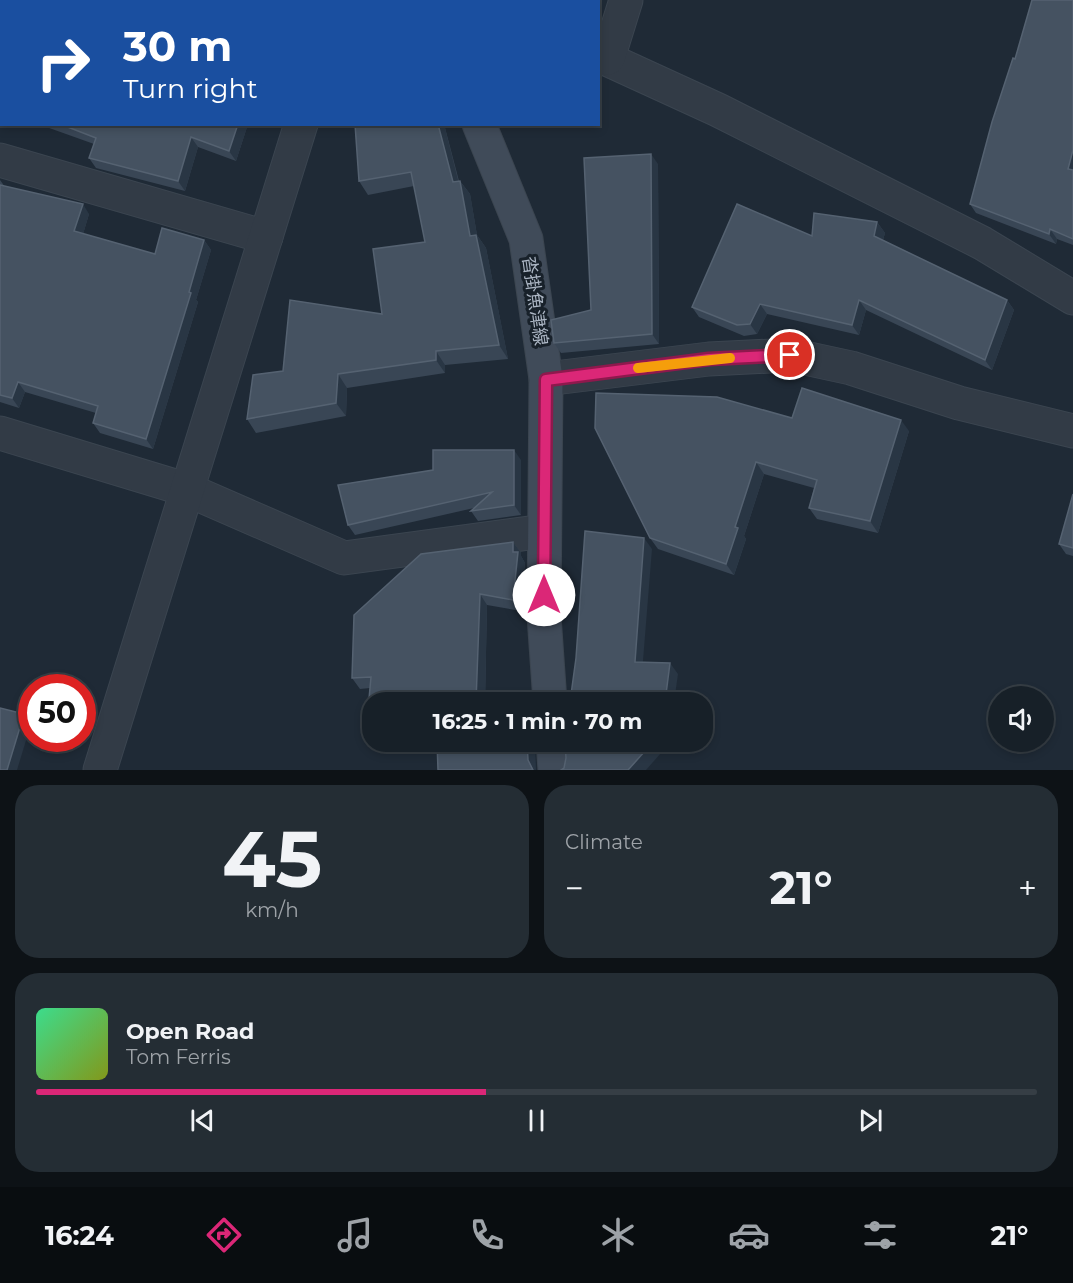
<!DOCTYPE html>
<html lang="en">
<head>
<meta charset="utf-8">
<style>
	:root { --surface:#172028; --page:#242d34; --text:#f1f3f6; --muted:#9ea3a8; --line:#363e45; --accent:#db2777 }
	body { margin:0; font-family:Montserrat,"Noto Sans JP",sans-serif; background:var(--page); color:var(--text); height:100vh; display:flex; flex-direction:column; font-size:22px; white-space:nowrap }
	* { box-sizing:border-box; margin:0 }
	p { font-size:20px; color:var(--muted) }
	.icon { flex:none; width:33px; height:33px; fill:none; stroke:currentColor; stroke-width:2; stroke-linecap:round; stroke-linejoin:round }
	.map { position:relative; height:770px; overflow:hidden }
	.drawer { display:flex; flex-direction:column; gap:15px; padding:15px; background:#0d1216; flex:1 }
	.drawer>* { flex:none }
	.top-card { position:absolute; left:0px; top:0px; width:600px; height:126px; box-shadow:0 3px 9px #0003,0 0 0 2px var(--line); background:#1a4fa0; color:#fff; overflow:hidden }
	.tools { position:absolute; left:988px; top:686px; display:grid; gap:12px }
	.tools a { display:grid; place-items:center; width:66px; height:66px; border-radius:50%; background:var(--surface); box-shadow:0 3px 9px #0003,0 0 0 2px var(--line); font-size:30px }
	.speed { position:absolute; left:18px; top:674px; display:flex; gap:12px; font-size:30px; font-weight:700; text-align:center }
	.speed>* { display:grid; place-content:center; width:78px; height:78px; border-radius:50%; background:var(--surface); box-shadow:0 3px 9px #0003,0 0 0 2px var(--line); line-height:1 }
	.speed .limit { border:9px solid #d22; background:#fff; color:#111 }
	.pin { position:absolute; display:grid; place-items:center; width:51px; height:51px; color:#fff; margin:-26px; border:3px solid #fff; border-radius:50%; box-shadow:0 2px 6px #0007 }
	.me { position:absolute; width:66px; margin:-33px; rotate:0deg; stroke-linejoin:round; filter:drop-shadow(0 0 4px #0008) }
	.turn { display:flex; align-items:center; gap:21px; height:126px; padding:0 24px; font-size:27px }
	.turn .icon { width:78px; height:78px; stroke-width:2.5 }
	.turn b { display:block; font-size:42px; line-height:51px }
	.big { font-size:45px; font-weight:700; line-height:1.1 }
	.drawer .tile { flex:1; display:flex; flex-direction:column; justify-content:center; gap:9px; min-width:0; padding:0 21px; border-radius:24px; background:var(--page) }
	.drawer .dial { align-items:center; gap:0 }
	.dial b { font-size:78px; line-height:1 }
	.song { display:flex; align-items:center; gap:18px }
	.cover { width:72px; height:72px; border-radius:9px; background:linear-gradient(135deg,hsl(150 70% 55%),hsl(70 70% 35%)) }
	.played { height:6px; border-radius:3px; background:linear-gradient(90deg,var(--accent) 45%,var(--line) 45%) }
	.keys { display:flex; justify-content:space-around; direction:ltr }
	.heat { display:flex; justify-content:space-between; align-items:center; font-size:33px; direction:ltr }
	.drawer .tiles { flex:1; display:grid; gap:15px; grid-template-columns:1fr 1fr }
	.tile:last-child { grid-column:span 2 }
	.trip { position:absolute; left:362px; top:692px; width:351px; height:60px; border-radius:24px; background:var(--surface); box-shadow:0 3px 9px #0003,0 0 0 2px var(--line); font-weight:700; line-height:60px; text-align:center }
	.tab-bar { display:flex; height:96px; justify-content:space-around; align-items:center; background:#090d10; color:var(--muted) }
	.tab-bar .icon { width:42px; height:42px }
	.tab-bar .on { color:var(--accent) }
	.tab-bar b { font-size:27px; color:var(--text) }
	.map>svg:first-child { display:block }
</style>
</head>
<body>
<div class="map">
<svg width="1073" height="770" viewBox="0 0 1073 770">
	<rect width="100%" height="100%" fill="#1f2a36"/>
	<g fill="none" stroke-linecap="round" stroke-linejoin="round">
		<!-- minor casing -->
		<g stroke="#3b4550" stroke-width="35">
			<g id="minor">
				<path d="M455 0 459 2"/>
				<path d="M401 2 404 0"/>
				<path d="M598 55 718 110 982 243 1073 298"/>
				<path d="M608 58 626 0"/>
				<path d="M0 160 266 237"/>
				<path d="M546 379 709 359 791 355 851 368 959 403 1073 431"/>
				<path d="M0 433 188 490 344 558 544 531"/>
				<path d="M100 770 301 124"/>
			</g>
		</g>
		<!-- secondary casing -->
		<g stroke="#3b4550" stroke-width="35">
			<g id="secondary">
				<path d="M428 0 429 2"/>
				<path d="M479 124 526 239 546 379 544 616 550 702"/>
				<path d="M553 741 555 770"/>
			</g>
		</g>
		<!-- minor -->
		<use href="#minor" stroke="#323b46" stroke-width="33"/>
		<!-- secondary -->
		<use href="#secondary" stroke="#404b59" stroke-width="33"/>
	</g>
	<!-- wall -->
	<g fill="#394655">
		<path d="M1073 0V245L1057 239 1056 244 976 213 970 204 1015 59Z"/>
		<path d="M38 124H248L236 161 198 147 185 191 96 168 89 158 94 144Z"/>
		<path d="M355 124H444L459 181H460L470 194 477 235 486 248 508 359 445 365V373L347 388 346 416 256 433 247 419 283 371 382 314 425 242 414 186 368 195 359 181Z"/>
		<path d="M658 164 659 344 561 353 554 343 591 310Z"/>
		<path d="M0 180 5 187 89 214 83 234 155 254 204 240 211 250 196 300 198 302 153 449 100 433 93 423 96 413 25 392 19 408 0 402Z"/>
		<path d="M877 222 885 233 883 240 1007 300 1014 310 992 370 866 310 859 335 767 314 757 334 744 336 699 317 692 307 812 236Z"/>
		<path d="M792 418 909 431 878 533 817 519 809 508 814 488 764 474 744 536 746 539 734 575 658 549 650 538Z"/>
		<path d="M521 460V515L478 521 471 511 474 508 355 535 348 525Z"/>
		<path d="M1073 494V556L1066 554 1059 544Z"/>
		<path d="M513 542 521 553V556L525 563 521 611 487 605 485 702H372V716L368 710 370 688 360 689 352 678Z"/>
	</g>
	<!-- shaded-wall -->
	<g fill="#293644">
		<path d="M238 124H248L236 161 229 151Z"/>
		<path d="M438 124H444L462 196 453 182Z"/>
		<path d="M191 137 198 147 185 191 178 181Z"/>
		<path d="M1073 150V176L1068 169Z"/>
		<path d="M651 154 658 164 659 344 652 334Z"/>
		<path d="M460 181 470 194 477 235 486 248 508 359 499 345 470 236Z"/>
		<path d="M83 204 89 214 81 241 74 231Z"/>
		<path d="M877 222 885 233 881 246 874 236Z"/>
		<path d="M1050 229 1057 239 1056 244 1049 234Z"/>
		<path d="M204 240 211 250 196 300 198 302 153 449 146 439Z"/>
		<path d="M859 300 866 310 859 335 852 325Z"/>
		<path d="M1007 300 1014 310 992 370 985 360Z"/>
		<path d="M760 304 767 314 757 334 750 324Z"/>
		<path d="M436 351 445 365V373L436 360Z"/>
		<path d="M338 374 347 388 346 416 336 403Z"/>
		<path d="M18 382 25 392 19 408 12 398Z"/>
		<path d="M901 420 909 431 878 533 870 521Z"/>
		<path d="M514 450 521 460V515L514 505Z"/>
		<path d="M756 462 764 474 744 536 746 539 734 575 726 564 735 527Z"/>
		<path d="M644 538 652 549 642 673 635 662Z"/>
		<path d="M513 542 521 553V556L525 563 521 611 513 600Z"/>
		<path d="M480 594 487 605 485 702H476Z"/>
		<path d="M670 663 678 674 674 702H665Z"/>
		<path d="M24 714 31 724 17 770H7Z"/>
		<path d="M527 741H535L536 770H532L528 760Z"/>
		<path d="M654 741H669L668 745 646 770H628Z"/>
	</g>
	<!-- building -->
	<g fill="#455261" stroke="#556271" stroke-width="1.5">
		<path d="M1032 0H1073V150L1068 169 1073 170V239L1050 229 1049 234 970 204 992 122 1013 58 1015 59Z"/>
		<path d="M0 20 2 21V94L0 93Z"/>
		<path d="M60 124H238L229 151 191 137 178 181 89 158 96 138Z"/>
		<path d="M355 124H438L453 182 460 181 470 236 476 235 499 345 436 351V360L338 374 336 403 247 419 253 375 283 371 290 300 382 314 373 249 425 242 411 172 359 181Z"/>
		<path d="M651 154 652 334 554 343 551 320 591 310 584 158Z"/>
		<path d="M0 185 83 204 74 231 155 254 162 228 204 240 189 292 191 293 146 439 93 423 98 406 18 382 12 398 0 395Z"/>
		<path d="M737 204 812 236 814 213 877 222 874 236 1007 300 985 360 859 300 852 325 760 304 750 324 737 325 692 307Z"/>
		<path d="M802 388 901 420 870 521 809 508 817 480 756 462 735 527 738 528 726 564 650 538 595 428 596 393 717 397 792 418Z"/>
		<path d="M433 450H514V505L471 511 492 492 348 525 338 485 433 470Z"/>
		<path d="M1073 494V548L1059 544Z"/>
		<path d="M585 531 644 538 635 662 670 663 665 702H570L576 658Z"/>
		<path d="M513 542V552H518L513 600 480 594 476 702H372V711L368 710 371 677 352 678 354 615 421 554Z"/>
		<path d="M0 708 24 714 7 770H0Z"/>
		<path d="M437 741H527L528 760 533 770H438Z"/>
		<path d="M565 741H654L628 770H561L564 768 566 758Z"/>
	</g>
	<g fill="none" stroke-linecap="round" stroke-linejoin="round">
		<!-- route casing -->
		<g stroke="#8e194d" stroke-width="15">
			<path id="route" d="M544 595 546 380 709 359 790 355"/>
		</g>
		<!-- route -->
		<use href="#route" stroke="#db2777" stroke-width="10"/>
		<!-- slow -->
		<path stroke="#f59e0b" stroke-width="10" d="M638 368 730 358"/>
	</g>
	<g text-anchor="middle" stroke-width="6" stroke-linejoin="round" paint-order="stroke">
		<!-- street labels -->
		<g font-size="18" fill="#acb6c4" stroke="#18212a">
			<text transform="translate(535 301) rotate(82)" y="6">沓掛魚津線</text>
		</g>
	</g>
</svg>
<div class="tools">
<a><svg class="icon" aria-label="sound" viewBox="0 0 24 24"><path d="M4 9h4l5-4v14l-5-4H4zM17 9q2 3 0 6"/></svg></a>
</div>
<div class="speed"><div class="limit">50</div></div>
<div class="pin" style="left:790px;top:355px;background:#d93025"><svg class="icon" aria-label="arrive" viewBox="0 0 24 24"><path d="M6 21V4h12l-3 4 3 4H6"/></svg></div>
<svg class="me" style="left:544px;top:595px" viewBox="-20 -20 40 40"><circle r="19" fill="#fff"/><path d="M0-13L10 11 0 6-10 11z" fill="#db2777"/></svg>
<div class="trip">16:25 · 1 min · 70 m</div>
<div class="top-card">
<div class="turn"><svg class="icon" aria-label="right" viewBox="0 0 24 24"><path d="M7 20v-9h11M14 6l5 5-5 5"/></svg><div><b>30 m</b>Turn right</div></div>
</div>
</div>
<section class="drawer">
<div class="tiles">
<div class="tile dial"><b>45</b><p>km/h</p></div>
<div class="tile"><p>Climate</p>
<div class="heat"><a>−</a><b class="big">21°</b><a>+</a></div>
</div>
<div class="tile">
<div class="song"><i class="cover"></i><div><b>Open Road</b><p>Tom Ferris</p></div></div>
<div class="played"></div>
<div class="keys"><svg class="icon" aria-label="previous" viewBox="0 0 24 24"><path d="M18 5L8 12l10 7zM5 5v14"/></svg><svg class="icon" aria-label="pause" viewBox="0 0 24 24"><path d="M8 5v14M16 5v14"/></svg><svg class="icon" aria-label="next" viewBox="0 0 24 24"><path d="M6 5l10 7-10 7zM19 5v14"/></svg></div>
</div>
</div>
</section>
<nav class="tab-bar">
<b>16:24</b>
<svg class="icon on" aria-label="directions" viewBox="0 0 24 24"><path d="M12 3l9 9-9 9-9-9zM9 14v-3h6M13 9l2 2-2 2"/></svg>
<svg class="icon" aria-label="music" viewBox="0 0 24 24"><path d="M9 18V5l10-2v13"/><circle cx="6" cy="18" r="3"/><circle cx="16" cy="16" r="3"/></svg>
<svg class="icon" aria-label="phone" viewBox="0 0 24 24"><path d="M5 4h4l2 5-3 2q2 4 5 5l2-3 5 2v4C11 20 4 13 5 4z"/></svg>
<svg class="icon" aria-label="climate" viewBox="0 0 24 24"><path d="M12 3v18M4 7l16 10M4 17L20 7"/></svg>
<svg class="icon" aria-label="car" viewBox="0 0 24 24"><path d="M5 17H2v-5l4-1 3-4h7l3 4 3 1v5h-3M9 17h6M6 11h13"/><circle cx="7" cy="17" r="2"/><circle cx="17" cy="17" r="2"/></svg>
<svg class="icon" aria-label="filters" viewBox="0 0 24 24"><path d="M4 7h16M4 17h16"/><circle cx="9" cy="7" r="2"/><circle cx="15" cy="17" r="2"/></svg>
<b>21°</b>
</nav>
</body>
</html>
